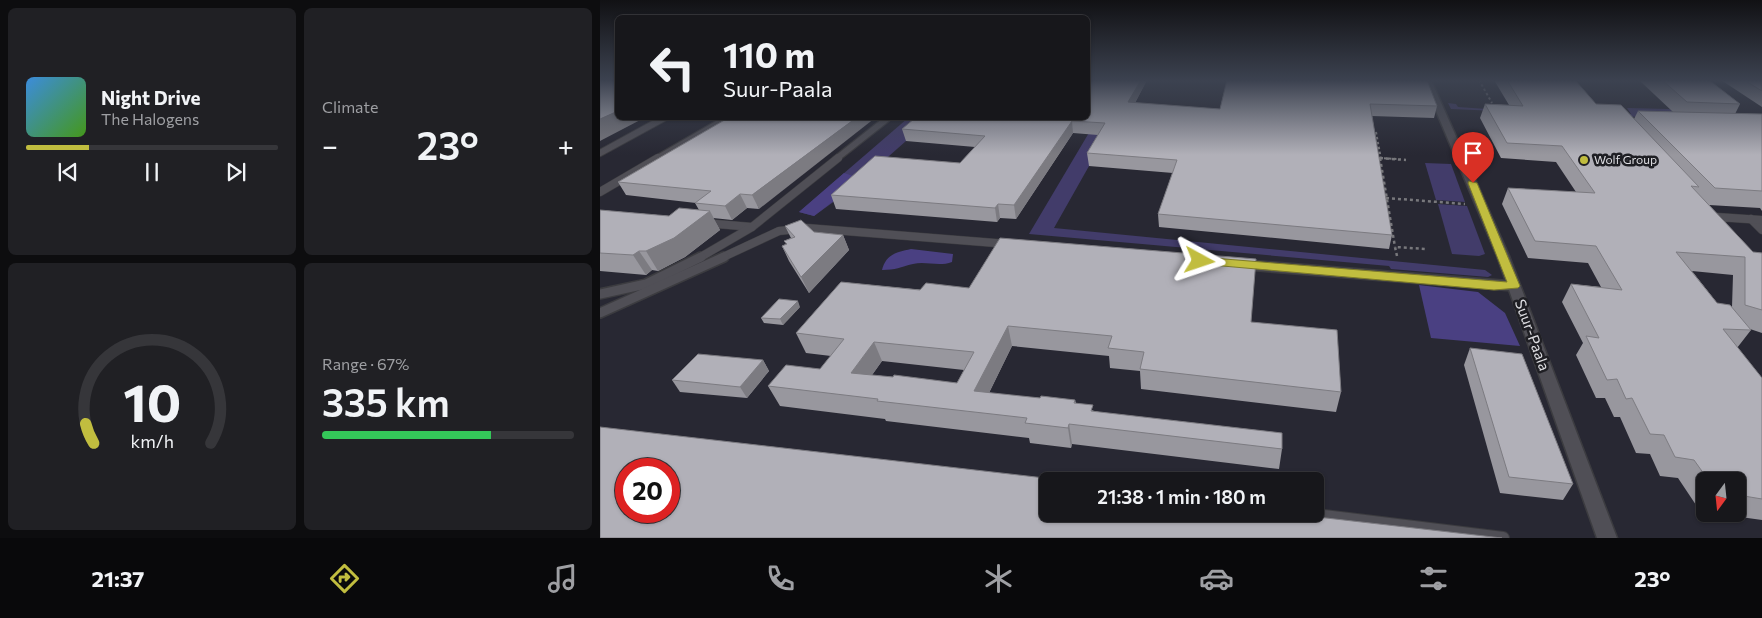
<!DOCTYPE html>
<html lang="en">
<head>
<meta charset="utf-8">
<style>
	:root { --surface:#17171b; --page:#202024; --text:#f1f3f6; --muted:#9e9fa3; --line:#36363a; --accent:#c1bd3f }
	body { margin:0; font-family:Commissioner,sans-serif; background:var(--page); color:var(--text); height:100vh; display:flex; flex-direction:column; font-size:19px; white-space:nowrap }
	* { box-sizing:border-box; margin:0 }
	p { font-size:16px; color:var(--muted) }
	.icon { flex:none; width:28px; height:28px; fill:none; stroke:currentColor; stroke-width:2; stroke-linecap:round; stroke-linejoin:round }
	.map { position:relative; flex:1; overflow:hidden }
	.panel { display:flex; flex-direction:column; gap:8px; padding:8px; background:#0d0d0f; width:600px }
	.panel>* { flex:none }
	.top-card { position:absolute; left:15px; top:15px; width:475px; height:105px; border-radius:8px; box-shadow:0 1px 4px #0004,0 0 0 1px var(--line); background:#17171b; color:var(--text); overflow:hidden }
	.needle { width:32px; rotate:195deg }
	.controls { position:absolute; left:1096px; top:472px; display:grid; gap:10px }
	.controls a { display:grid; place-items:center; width:50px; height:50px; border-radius:8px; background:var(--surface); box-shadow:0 1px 4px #0004,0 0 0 1px var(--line); font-size:25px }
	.speed { position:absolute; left:15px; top:458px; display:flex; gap:10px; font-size:25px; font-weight:700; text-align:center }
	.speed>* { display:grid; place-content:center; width:65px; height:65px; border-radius:50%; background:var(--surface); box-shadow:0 1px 4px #0004,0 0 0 1px var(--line); line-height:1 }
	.speed .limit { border:8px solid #d22; background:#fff; color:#111 }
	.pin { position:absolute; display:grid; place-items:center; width:42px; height:42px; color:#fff; margin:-51px -21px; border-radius:50% 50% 50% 0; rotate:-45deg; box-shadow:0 0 5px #0007 }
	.pin .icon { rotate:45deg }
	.me { position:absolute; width:55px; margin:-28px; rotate:95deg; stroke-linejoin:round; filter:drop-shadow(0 0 4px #0008) }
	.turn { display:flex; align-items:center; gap:18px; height:105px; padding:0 25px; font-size:22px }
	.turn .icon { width:65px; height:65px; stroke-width:2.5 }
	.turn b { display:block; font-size:35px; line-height:42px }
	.big { font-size:38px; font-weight:600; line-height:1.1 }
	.panel .card { flex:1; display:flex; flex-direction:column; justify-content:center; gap:8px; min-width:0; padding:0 18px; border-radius:8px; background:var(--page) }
	.panel .dial { align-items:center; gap:0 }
	.dial svg { height:130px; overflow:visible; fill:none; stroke:var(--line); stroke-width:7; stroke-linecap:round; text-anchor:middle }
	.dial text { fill:var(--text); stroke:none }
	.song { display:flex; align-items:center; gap:15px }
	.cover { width:60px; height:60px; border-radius:8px; background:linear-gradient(135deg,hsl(210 70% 55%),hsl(100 70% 35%)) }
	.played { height:5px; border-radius:2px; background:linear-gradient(90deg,var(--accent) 25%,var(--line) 25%) }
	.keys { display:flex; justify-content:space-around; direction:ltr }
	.heat { display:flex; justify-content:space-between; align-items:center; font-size:28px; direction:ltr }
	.charge { height:8px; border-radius:4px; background:linear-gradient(90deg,#34c759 67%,var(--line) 0) }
	.panel .tiles { flex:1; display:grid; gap:8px; grid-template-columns:repeat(2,1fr) }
	.trip { position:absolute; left:439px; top:472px; width:285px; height:50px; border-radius:8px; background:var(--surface); box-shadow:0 1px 4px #0004,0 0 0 1px var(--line); font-weight:600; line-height:50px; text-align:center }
	.tab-bar { display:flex; height:80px; justify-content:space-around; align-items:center; background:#09090b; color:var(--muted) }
	.tab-bar .icon { width:35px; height:35px }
	.tab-bar .on { color:var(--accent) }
	.tab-bar b { font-size:22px; color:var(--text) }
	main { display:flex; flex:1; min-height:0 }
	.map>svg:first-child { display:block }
</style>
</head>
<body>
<main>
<section class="panel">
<div class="tiles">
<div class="card">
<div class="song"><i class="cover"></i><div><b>Night Drive</b><p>The Halogens</p></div></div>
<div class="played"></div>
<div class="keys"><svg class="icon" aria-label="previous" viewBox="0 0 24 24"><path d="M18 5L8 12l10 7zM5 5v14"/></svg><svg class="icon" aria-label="pause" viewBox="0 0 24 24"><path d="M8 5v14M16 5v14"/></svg><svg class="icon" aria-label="next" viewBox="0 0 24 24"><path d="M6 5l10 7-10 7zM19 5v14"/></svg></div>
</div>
<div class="card"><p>Climate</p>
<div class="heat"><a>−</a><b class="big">23°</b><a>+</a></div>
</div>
<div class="card dial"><svg viewBox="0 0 100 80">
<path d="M14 69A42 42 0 1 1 86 69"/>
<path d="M14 69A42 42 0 0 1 9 57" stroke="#c1bd3f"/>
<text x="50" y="56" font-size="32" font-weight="700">10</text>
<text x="50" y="72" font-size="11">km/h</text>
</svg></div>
<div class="card"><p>Range · 67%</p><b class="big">335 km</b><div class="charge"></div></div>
</div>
</section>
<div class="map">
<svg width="1162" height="538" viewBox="0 0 1162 538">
	<rect width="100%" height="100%" fill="#1f1f24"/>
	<!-- built -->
	<path fill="#282833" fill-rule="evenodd" d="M0 80 18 118H488V80H1162V538H0ZM26 469H69V511H26ZM448 481H715V514H448ZM1105 481H1138V514H1105Z"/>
	<!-- green -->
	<g fill="#423c6a">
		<path d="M848 103 856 104 858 107 916 111 919 107 1031 114 1027 108 1070 109 1074 113 1133 121 851 109Z"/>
		<path d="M506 104 519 113 454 228 885 270 892 275 888 277 791 269 789 266 429 234Z"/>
		<path d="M308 118H332L254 187 214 216 199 212Z"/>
		<path d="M825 163 851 164 865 202 836 200Z"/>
		<path d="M838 204 867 206 885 254 879 256 852 254Z"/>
	</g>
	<!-- forest -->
	<g fill="#4a4082">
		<path d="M244 173 262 179 214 216 199 212Z"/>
		<path d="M311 249 353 254 352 262C339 267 326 261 313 264 300 267 296 270 282 270 286 254 297 252 311 249Z"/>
		<path d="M819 285 878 292 905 313 920 346 831 338Z"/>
	</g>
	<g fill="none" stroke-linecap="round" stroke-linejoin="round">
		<!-- service-far3 casing -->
		<g stroke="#3c3c40" stroke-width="8">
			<g id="service-far3">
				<path d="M0 153 64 118"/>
				<path d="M56 159 127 118"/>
				<path d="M236 159 288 118"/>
			</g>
		</g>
		<!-- service-far2 casing -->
		<g stroke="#3c3c40" stroke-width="9">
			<g id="service-far2">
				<path d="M0 192 58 158"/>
				<path d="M1151 219 1162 230"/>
				<path d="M1122 222 1117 217 1162 220"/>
				<path d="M105 223 152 227 238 158"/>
				<path d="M99 258 152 227"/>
				<path d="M121 258 179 231 207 228 408 244"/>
			</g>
		</g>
		<!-- service-far1 casing -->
		<g stroke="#3c3c40" stroke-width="12">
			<g id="service-far1">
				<path d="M646 265 914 286"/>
				<path d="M0 294 46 284 101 257"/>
				<path d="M0 313 124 257"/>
			</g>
		</g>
		<!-- service casing -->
		<g stroke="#3c3c40" stroke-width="14">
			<path id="service" d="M724 516 903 538"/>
		</g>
		<!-- minor casing -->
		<g stroke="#3c3c40" stroke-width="3">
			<path id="minor" d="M823 80H831L909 256 1017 538H997L897 256Z"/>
		</g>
		<!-- path-far1 -->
		<g stroke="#78787c" stroke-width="2" stroke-dasharray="2.5 2.5" stroke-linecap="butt">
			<path d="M879 80 892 103"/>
			<path d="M776 132 781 159"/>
			<path d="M779 158 797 159"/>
		</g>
		<!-- path -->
		<g stroke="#78787c" stroke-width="2.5" stroke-dasharray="3 3" stroke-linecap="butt">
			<path d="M780 158 795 247"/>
			<path d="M780 158 806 160"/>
			<path d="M786 198 865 204"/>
			<path d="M797 256 795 247 826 249"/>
		</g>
		<!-- service-far3 -->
		<use href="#service-far3" stroke="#504f56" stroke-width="6"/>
		<!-- service-far2 -->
		<use href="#service-far2" stroke="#504f56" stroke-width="8"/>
		<!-- service-far1 -->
		<use href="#service-far1" stroke="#504f56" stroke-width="9"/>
		<!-- service -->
		<use href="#service" stroke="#504f56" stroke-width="12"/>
		<!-- minor -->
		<use href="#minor" fill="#504f56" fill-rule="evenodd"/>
	</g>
	<!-- wall -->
	<g fill="#98979e" fill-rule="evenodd">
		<path d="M488 80H547L535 103 620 109 627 80 837 106 834 118 772 116 792 235 789 249 559 227 558 214 573 173 489 166 487 153 498 135 473 133 416 219 400 218 397 222 236 209 231 195 360 163 375 147 306 141 302 129Z"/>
		<path d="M894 80H975L996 104 1034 119 1038 111 1073 112 1039 80H1109L1140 104 1135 114H1162V211L1160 208 1109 205 1153 252 1162 253V333L1150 329 1151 330 1137 348 1162 378V520L1119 514H1138V481H1105V512L1100 511 1078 478 1060 476 1050 454 1036 453 1020 417H1014L1005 398H996L976 355 983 343 962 302 971 284 1001 287 988 263 928 258 902 204 908 188 976 192 956 162 901 158 880 118 885 104 909 105ZM1092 271 1133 275 1132 307 1117 303Z"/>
		<path d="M1121 80H1162V107Z"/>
		<path d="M128 118 159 209 147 208 132 220 113 218 120 230 85 257 58 271 52 270 46 275 0 271V210L69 216 99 210 95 203H96L26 195 18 182Z"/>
		<path d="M185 226 214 232 243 235 249 250 209 293 189 261 182 246 186 244 184 241 191 238Z"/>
		<path d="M241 282 651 322 741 392 736 412 541 389 540 371 510 368 509 356 412 346 389 393 440 398 475 400 476 403 494 411 682 449 679 469 472 444 471 448 430 443 429 438 286 421 285 419 180 406 168 386 220 369 231 356 206 353 196 333ZM282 361 364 370 357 383 272 375Z"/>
		<path d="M200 307 183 325 164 323 161 318Z"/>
		<path d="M870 348 973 484 963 500 900 493 864 365Z"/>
		<path d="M163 360 169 371 147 398 80 392 72 380Z"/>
	</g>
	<!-- shaded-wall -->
	<g fill="#7c7b81">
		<path d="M541 80H547L529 114 528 102Z"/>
		<path d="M18 111V118H44L0 141V119Z"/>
		<path d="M256 118H275L159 209 152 195Z"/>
		<path d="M472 121 473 133 416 219 414 205Z"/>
		<path d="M140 194 147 208 132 220 125 206Z"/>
		<path d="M398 204 400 218 397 222 395 208Z"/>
		<path d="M110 211 120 230 85 257 58 271 46 251Z"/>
		<path d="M243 235 249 250 209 293 201 277Z"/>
		<path d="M39 251 52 270 46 275 33 255Z"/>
		<path d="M198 301 200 307 183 325 180 319Z"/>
		<path d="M408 326 412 346 380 411 374 391Z"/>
		<path d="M274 342 282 361 260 392 251 373Z"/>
		<path d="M163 360 169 371 147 398 140 387Z"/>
		<path d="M469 424 472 444 471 448 468 428Z"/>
	</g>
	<!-- building -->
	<g fill="#b1b0b8" stroke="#7c7b81" fill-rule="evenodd">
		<path d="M0 80H18V111L0 119Z"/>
		<path d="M488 80H541L528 102 620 109 627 80H827L837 106 770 104 792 235 558 214 577 160 487 153 505 123 472 121 414 205 398 204 395 208 231 195 275 156 360 163 385 136 302 129 315 118H488Z"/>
		<path d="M907 80H975L996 104 1021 105 1099 187 1091 186 1153 252 1162 253V310L1145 305V257L1076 252 1117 303 1130 305 1151 330 1123 329 1162 378V499L1138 495V481H1109L1094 460 1075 457 1064 435 1050 434 1032 398 1026 399 1017 379 1007 380 986 336 999 338 971 284 1022 290 996 246 935 241 908 188 995 193 962 146 907 143 885 104 923 106Z"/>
		<path d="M1062 80H1109L1140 104 1087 102Z"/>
		<path d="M1144 80H1162V91Z"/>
		<path d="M1038 111 1162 114V191L1115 188Z"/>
		<path d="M128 118H256L152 195 140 194 125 206 95 203 111 191 18 182Z"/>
		<path d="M79 208 110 211 74 238 46 251H39L33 255 0 253V210L69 216Z"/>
		<path d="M201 220 214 232 243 235 201 277 182 246 187 244 184 241 195 237 185 226Z"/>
		<path d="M400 238 656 259 651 322 737 330 741 392 540 369 544 352 508 348 512 336 408 326 374 391 440 398 441 396 475 400 474 403 493 405 491 411 682 433V449L469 424 468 428 425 423 427 418 277 401 278 399 168 386 186 365 220 369 244 339 196 333 241 282 320 290 326 283 369 288ZM274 342 374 352 357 383 294 375 293 377 251 373Z"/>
		<path d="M179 299 198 301 180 319 161 318Z"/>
		<path d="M870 348 922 354 973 484 909 477Z"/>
		<path d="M98 354 163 360 140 387 72 380Z"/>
		<path d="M0 427 471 481H448V514H691L902 538H0ZM26 469H69V511H26Z"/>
	</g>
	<!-- sky -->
	<linearGradient id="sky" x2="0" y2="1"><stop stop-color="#111114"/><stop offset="0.52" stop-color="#3c4250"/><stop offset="1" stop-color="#3c4250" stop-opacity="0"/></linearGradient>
	<rect width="1162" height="155" fill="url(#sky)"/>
	<!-- route -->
	<path fill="#c1bd3f" stroke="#7d7b29" d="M869 181 877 183 920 286 918 288 894 290 600 264 595 261 600 257 907 282 868 183Z"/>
	<!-- markers -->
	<circle fill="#c1bd3f" stroke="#1f1f24" stroke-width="2" cx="984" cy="160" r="5"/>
	<g text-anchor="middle" stroke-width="5" stroke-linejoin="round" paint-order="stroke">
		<!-- far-poi labels -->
		<g font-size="12" fill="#dfdfe3" stroke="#1f1f24" text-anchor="start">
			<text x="994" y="164">Wolf Group</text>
		</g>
		<!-- street labels -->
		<g font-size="15" fill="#dfdfe3" stroke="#1f1f24">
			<text transform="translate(932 335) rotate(70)" y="5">Suur-Paala</text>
		</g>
	</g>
</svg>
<div class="controls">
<a><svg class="needle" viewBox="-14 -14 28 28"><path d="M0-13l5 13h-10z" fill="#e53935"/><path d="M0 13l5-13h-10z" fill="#9e9fa3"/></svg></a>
</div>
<div class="speed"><div class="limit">20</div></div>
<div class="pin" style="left:873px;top:183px;background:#d93025"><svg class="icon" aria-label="arrive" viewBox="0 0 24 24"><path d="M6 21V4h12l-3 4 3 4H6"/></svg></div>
<svg class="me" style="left:600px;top:261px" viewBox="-20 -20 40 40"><path d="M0-17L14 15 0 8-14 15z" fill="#c1bd3f" stroke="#fff" stroke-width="4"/></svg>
<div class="trip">21:38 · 1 min · 180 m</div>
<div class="top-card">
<div class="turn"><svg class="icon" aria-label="left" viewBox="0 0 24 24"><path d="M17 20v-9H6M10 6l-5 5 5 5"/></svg><div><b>110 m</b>Suur-Paala</div></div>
</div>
</div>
</main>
<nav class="tab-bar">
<b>21:37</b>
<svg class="icon on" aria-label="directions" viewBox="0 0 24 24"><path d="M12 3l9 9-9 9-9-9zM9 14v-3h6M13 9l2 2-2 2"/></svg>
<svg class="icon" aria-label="music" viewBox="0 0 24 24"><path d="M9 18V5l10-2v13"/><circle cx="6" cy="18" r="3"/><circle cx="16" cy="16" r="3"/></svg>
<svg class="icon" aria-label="phone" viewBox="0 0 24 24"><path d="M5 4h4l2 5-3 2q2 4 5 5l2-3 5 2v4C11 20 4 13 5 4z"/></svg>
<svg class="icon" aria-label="climate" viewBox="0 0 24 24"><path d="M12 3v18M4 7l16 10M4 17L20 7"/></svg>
<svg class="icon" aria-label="car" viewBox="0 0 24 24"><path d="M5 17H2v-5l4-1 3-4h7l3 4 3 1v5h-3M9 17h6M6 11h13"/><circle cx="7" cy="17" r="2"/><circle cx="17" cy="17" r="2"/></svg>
<svg class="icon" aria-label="filters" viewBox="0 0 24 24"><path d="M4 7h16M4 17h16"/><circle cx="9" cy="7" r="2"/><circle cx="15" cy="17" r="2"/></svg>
<b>23°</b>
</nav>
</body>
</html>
